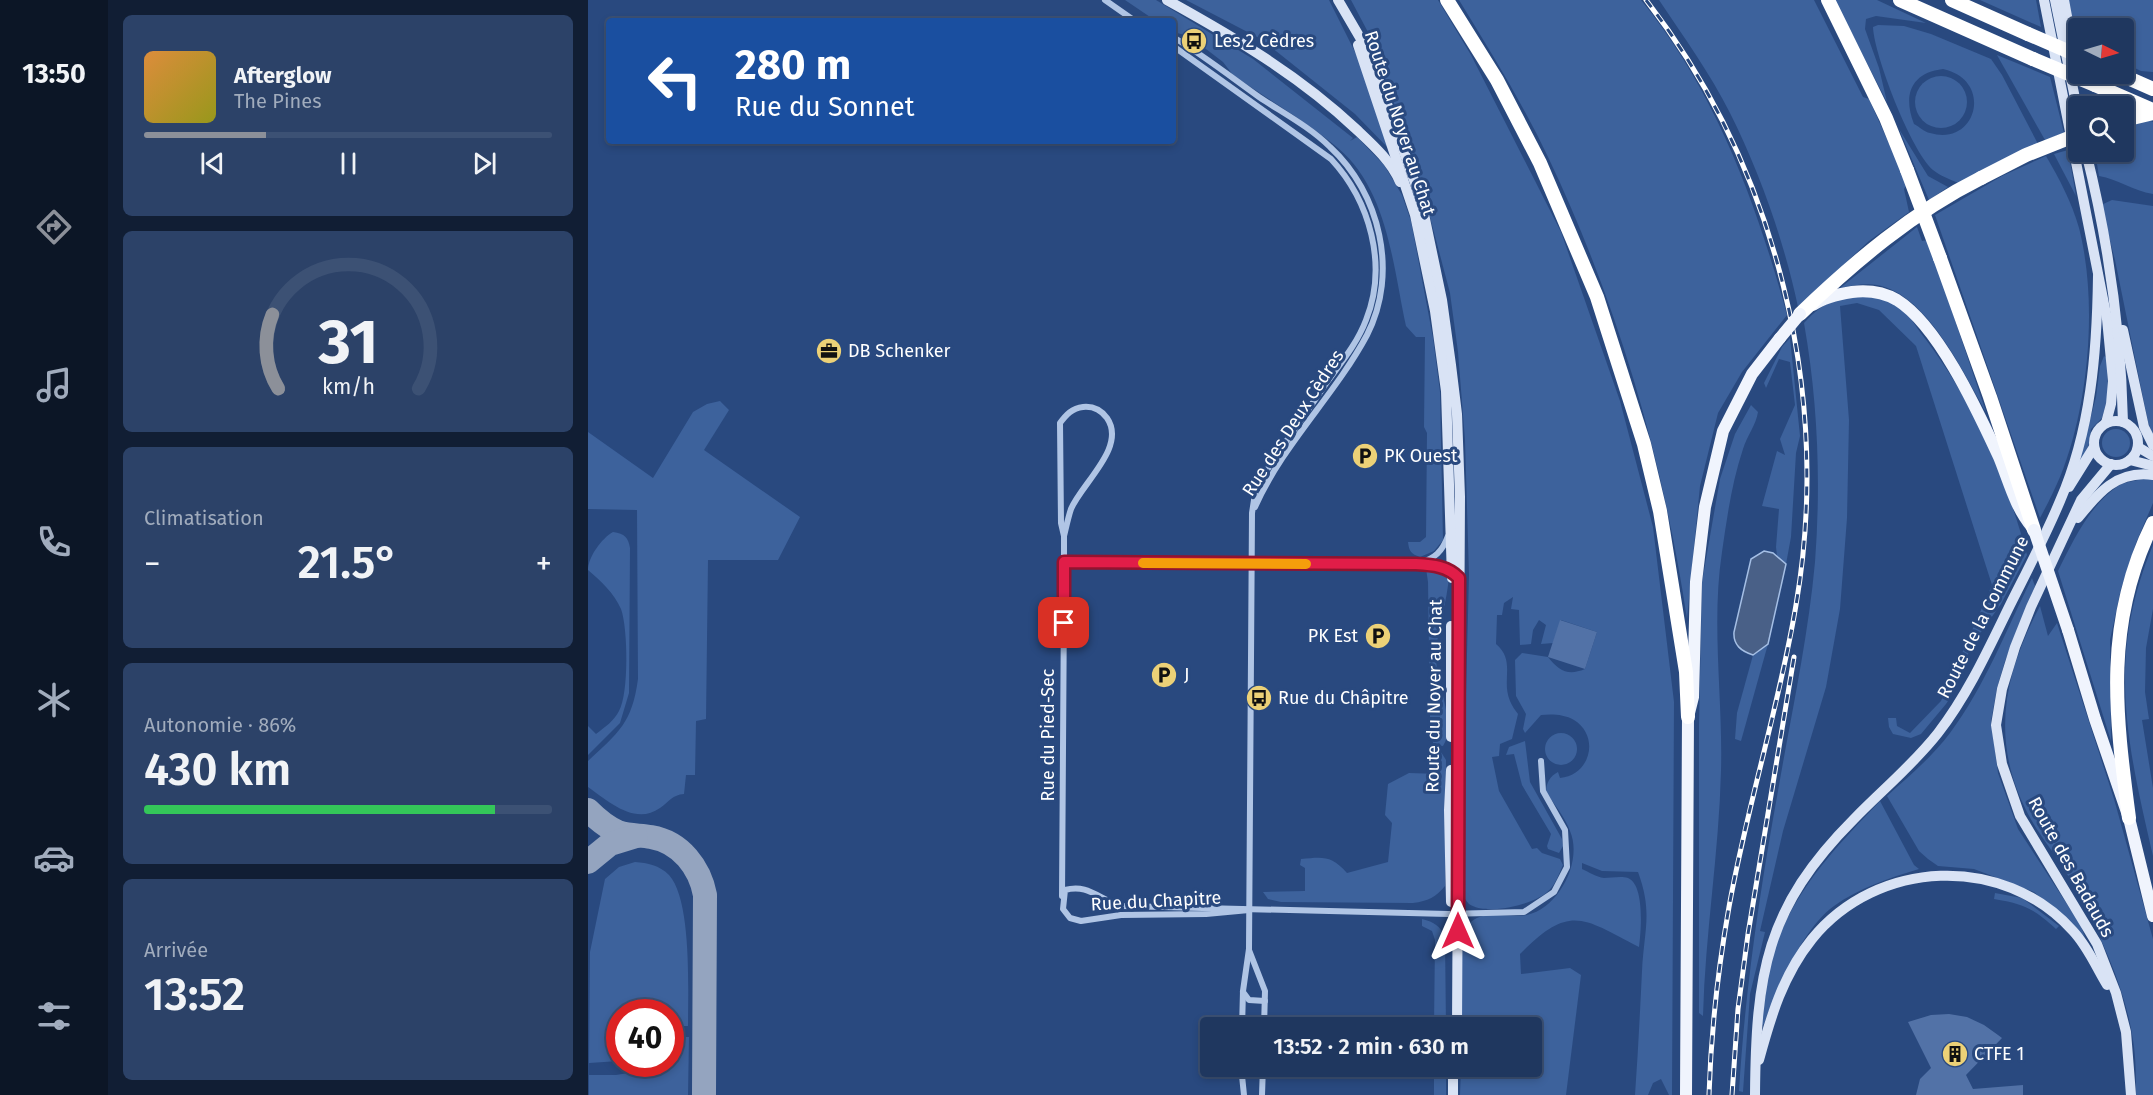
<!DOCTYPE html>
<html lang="fr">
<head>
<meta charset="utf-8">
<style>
	:root { --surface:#1f375f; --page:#2c4268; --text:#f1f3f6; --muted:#a1acbd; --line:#3c5174; --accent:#8c9099 }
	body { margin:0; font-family:"Fira Sans",sans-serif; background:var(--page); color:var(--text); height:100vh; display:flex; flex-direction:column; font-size:22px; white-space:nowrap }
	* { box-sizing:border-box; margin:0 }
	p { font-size:20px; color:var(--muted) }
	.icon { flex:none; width:33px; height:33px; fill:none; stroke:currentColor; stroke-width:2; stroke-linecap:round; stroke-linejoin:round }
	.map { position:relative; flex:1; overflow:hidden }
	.panel { display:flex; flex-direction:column; gap:15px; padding:15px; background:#111e34; width:480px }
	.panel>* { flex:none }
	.guide { position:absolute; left:18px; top:18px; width:570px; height:126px; border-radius:6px; box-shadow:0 3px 9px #0003,0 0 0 2px var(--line); background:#1a4fa0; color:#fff; overflow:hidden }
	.needle { width:39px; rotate:95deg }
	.tools { position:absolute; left:1480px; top:18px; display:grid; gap:12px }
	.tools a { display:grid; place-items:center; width:66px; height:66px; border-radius:6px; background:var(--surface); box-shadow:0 3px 9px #0003,0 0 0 2px var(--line); font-size:30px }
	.speed { position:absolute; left:18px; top:999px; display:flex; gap:12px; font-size:30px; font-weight:700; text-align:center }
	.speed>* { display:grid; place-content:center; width:78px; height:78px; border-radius:50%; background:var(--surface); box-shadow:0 3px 9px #0003,0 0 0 2px var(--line); line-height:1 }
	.speed .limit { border:9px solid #d22; background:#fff; color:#111 }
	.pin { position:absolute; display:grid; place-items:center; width:51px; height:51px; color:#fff; margin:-26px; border-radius:12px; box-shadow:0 3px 9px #0006 }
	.me { position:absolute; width:66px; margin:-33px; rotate:0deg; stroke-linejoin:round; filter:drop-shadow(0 0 4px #0008) }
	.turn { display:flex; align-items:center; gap:21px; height:126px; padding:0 30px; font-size:27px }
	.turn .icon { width:78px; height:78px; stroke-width:2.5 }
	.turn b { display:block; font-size:42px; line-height:51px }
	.big { font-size:45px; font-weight:600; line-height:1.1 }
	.panel .widget { flex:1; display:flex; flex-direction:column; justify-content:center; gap:9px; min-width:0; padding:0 21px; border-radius:9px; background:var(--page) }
	.panel .dial { align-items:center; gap:0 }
	.dial svg { height:156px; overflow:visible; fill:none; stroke:var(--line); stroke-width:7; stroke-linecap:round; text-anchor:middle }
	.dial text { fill:var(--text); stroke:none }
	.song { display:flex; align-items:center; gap:18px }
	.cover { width:72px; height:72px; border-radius:9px; background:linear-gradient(135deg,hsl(30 70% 55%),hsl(60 70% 35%)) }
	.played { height:6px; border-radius:3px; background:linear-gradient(90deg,var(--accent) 30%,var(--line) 30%) }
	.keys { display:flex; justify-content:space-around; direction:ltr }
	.heat { display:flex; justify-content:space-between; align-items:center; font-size:33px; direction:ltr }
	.charge { height:9px; border-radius:4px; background:linear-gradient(90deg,#34c759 86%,var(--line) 0) }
	.trip { position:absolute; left:612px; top:1017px; width:342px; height:60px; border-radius:6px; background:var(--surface); box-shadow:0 3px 9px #0003,0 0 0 2px var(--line); font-weight:600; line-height:60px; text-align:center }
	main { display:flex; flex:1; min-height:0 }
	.tab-bar { display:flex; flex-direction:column; width:108px; justify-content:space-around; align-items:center; background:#0c1626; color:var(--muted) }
	.tab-bar .icon { width:42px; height:42px }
	.tab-bar .active { color:var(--accent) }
	.tab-bar b { font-size:27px; color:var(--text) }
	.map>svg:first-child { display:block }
</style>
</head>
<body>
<main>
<nav class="tab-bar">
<b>13:50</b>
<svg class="icon active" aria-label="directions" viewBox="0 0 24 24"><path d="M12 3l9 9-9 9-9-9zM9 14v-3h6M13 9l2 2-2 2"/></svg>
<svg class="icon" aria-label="music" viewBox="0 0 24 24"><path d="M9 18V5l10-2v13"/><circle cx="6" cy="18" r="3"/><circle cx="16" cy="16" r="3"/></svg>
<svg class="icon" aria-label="phone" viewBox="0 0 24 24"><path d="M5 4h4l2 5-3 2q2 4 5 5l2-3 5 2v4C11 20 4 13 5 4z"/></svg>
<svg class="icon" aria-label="climate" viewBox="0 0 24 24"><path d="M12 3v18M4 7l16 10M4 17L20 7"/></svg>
<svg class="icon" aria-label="car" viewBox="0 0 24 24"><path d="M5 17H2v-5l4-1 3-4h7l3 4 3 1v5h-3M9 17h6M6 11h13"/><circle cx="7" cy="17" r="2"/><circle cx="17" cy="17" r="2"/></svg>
<svg class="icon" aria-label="filters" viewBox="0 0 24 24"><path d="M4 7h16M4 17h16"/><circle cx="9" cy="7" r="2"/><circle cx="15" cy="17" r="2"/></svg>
</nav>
<section class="panel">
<div class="widget">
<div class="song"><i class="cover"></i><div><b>Afterglow</b><p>The Pines</p></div></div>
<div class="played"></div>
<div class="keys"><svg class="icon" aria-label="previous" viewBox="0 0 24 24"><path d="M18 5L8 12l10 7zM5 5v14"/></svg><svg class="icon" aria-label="pause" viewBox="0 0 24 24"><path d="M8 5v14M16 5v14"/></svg><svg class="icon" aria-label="next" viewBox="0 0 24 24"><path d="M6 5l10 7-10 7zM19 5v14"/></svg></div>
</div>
<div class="widget dial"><svg viewBox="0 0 100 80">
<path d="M14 69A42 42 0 1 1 86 69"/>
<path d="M14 69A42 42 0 0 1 11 31" stroke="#8c9099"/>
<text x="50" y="56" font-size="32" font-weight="700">31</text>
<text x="50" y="72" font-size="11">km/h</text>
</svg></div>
<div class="widget"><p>Climatisation</p>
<div class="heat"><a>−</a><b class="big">21.5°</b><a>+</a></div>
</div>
<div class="widget"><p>Autonomie · 86%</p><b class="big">430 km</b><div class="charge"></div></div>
<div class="widget"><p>Arrivée</p><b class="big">13:52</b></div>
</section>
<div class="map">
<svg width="1565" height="1095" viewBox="0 0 1565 1095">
	<rect width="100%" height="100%" fill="#29497f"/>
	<!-- green -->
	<g fill="#3d629c" fill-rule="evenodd">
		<path d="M537 0H568L665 59 765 138 762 141 769 137 796 165 814 195 823 221 845 338 852 392 855 540 846 551 832 557C823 554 821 551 820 542H832L838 537 839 433 836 427 837 337H828L818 326C805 267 800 190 750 148 718 121 679 99 645 75L635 62 601 36 585 32V21H568Z"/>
		<path d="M598 0H741L772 62 803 151 767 114 673 39Z"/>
		<path d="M763 0H850L883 55 973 232 1032 401 1065 527 1086 702 1084 1095H1081L1073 1079 1065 1083 1060 1095H1047C1050 1054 1052 1012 1054 971 1056 930 1065 913 1050 872L1014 871 994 863V869C1001 872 1008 877 1016 878 1023 878 1033 876 1040 878 1057 885 1053 932 1051 947 995 918 982 903 932 954L933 974 982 968 993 975 978 1095H872L873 1067 944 1066V1028L873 1027C873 1004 868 941 881 924 894 908 922 919 939 915 971 908 995 861 982 831 977 817 966 804 958 792 958 783 962 776 970 772L972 778C1003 775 1012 736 986 720 976 714 963 714 953 715L937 733 935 729 938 714 928 696 927 660 934 653 960 657C971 671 980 676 997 669L1009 632 973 620 965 643 953 644 958 625 951 620 945 630 943 644 932 645 931 610 923 609 925 597 916 603 914 615H909L908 644C928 661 913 680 922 701 924 706 927 710 930 714L924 739 912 744 911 756 904 757 911 791 944 849 949 848 954 853 972 859 975 865C970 876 967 886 958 893 943 905 898 916 881 904 878 901 875 896 873 892L881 575 877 440 870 352 862 293 828 164 781 34Z"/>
		<path d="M871 0H1053C1128 92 1168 202 1199 315L1154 372 1130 413 1112 486 1099 619C1075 459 1030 305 961 159 935 104 903 52 871 0Z"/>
		<path d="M1071 0H1226L1275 97 1281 99 1319 184 1316 189 1321 212 1281 241 1210 307C1196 241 1172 173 1142 113 1122 73 1095 36 1071 0Z"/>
		<path d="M1246 0H1289L1338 23 1288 16 1278 19 1277 29 1291 68 1299 102Z"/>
		<path d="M1392 0H1448L1453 27Z"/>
		<path d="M1479 0H1565V72L1553 71 1536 63V28H1491V44L1487 42Z"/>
		<path d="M1290 25 1316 26 1343 34 1403 59 1414 75 1450 144 1370 183C1362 179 1352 176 1345 170 1323 151 1286 55 1285 27ZM1355 69C1406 80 1389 147 1342 133 1336 132 1332 127 1326 124 1315 96 1322 73 1355 69Z"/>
		<path d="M1409 55 1462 77 1476 133 1457 140Z"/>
		<circle cx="1353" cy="102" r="26"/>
		<path d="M1536 110 1565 122V194C1545 191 1530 179 1511 176L1507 152H1536Z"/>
		<path d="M1311 129 1340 176 1360 187 1341 200Z"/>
		<path d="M1480 150 1488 196 1466 154Z"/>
		<path d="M1458 156C1471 178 1484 203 1491 228 1510 302 1501 405 1472 477 1466 491 1459 505 1452 518L1347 215 1414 176Z"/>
		<path d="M1524 200 1565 206V436L1560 422 1527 260 1513 205Z"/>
		<path d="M1329 227 1334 241 1340 240 1398 412C1375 372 1339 294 1289 285 1277 283 1263 286 1252 288Z"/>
		<path d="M1277 296C1290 298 1305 300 1315 310 1322 316 1327 325 1332 332 1382 395 1418 476 1439 555L1413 604 1383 646 1366 692 1358 704 1333 734 1323 738 1305 734 1301 727 1300 718H1308L1309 726 1322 733 1353 701 1404 585 1328 346 1291 310 1269 303 1252 306 1261 420 1259 518 1252 609 1238 687 1195 831 1172 931 1177 932 1162 994 1155 1092 1151 1091C1157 990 1172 890 1190 791 1203 715 1220 639 1227 562 1233 483 1230 402 1216 323 1239 299 1245 300 1277 296Z"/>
		<path d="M1202 338 1212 436 1208 453 1203 537 1198 564 1189 556 1188 547 1191 509 1174 506 1189 451 1197 455 1192 439 1207 405 1202 362 1191 359 1178 388 1176 383 1194 347Z"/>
		<path d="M1516 356 1519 358 1520 396 1514 418 1503 429 1500 450 1490 466 1508 397 1512 366Z"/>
		<path d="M132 401 141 410 116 450 212 517 190 560H120L118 719 108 721 107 775H98L96 794C84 795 82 801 72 808 47 826 20 801 0 787V761C31 732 44 723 50 679L49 510 0 509V432L65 478 105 412 119 404Z"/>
		<path d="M1163 405 1170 412C1168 425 1159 436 1155 449 1144 482 1139 517 1134 552 1123 624 1135 698 1133 771 1131 853 1117 934 1115 1016L1111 1013V724L1114 582 1132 479 1147 434Z"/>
		<circle cx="1528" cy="443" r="14"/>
		<path d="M1562 478 1565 479V503L1548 543 1533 589 1522 640 1523 741 1470 571C1485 541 1501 506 1530 486 1538 481 1553 480 1562 478Z"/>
		<path d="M25 532C37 534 40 537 42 548L41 693 32 723 0 755V726L8 734C17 727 26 721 31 711 41 694 40 628 33 609 26 593 13 581 0 570 0 557 14 538 25 532Z"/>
		<path d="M1565 545V609L1558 648 1557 692 1561 719 1554 720 1565 788V856C1539 743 1518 657 1565 545Z"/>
		<path d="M838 568 861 574C860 602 848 630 848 658 848 680 869 727 855 746L846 745 843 737H852V717H842L840 582Z"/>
		<path d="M1444 578 1447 586 1417 661 1409 688 1403 721 1410 773 1430 829 1492 924 1497 937 1446 892 1386 869 1350 866 1340 859 1331 851 1299 796C1321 776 1344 757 1362 733 1397 686 1418 630 1444 578Z"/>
		<path d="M1452 606 1460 636 1469 623 1526 799 1565 939V1095H1548C1548 1077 1548 1058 1545 1040 1537 985 1509 928 1482 879 1470 857 1452 837 1440 814 1402 741 1415 676 1452 606Z"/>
		<path d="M1180 644 1153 741 1147 739 1149 713 1165 655Z"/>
		<circle cx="973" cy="749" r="16"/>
		<path d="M937 741 942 782 974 839 975 846 971 853 960 849 959 846 963 834 934 785 926 754 918 755 921 747Z"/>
		<path d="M853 752 858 760 857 886C848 897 840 901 825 903L693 902 680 899 675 892 717 891V868L712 865 713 859C735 857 743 855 759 873L800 862 804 823 797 815 800 784 821 773 851 774V759H843V753Z"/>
		<path d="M1292 801 1326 865 1331 869C1301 878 1271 888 1246 906 1216 927 1188 989 1176 1024L1173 1026C1177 1004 1178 979 1184 958 1202 894 1247 848 1292 801Z"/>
		<path d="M47 862C60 863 71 865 81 875 104 900 100 991 100 1026H83L82 1012H32L31 1061 1 1063 2 952 17 879 31 867Z"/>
		<path d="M1407 893 1434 898 1471 926 1468 929C1445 908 1436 904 1406 899Z"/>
		<path d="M834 919C846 922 853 926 857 938L858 1027H846L847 940 844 931 834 926Z"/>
		<path d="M83 1037H101L100 1095H1V1075H28L40 1073 51 1064H82Z"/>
		<rect x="846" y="1067" width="12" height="28"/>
	</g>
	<!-- water -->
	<path fill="#496087" stroke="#a5bfe5" stroke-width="1.5" d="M1176 551 1185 553 1198 564 1180 644 1165 655C1153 651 1145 645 1146 632L1163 559Z"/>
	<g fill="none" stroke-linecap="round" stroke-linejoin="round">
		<!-- taxiway -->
		<g stroke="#94a4bf" stroke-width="24">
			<path d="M0 810C9 819 18 827 30 832 41 836 52 835 63 837 93 842 112 868 117 895L116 1095"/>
			<path d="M0 862 22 844 48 836"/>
		</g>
	</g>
	<!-- building -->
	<g fill="#5272a7">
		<path d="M972 620 1009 632 997 669 960 657Z"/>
		<path d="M1343 1015 1361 1014 1379 1017 1396 1025 1410 1035 1414 1038 1378 1075 1385 1089 1435 1085V1095H1328L1332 1079 1343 1068 1320 1022Z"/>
	</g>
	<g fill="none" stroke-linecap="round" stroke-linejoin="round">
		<!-- street -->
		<g stroke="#b0c5e5" stroke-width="6">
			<path d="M517 0 547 21"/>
			<path d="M585 37C615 55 643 77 671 97 695 113 722 127 742 147 792 193 811 273 779 335 747 395 695 444 667 507"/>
			<path d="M585 46 743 159C782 201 800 265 778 320 769 344 752 364 737 385 714 419 690 452 668 487L664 513 661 949 655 991 654 1028"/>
			<path d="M476 562 828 564 851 566 864 571"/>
			<path d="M832 563C847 558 854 552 860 536"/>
			<path d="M474 896 476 600V536L473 523 472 423C478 415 484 408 495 407 505 406 513 410 519 418 539 447 494 483 483 509 480 518 478 528 476 536"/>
			<path d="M661 910 618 914 533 915 493 921 482 918 475 909 477 890C501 883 512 901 535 906L860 914 936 912 966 892 979 867 977 830 955 791 953 761"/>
			<path d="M661 950 677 991 676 1028"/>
			<path d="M655 992 661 1000 677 1001"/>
			<path d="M653 1066 656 1095"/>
			<path d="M674 1095 675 1066"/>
		</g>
		<!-- secondary -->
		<g stroke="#d9e3f5" stroke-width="10">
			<path d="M579 0C646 37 712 76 768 129 785 145 803 161 812 182"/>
			<path d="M750 0 781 53 833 200 854 300 863 365 869 414 872 497 869 1028"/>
			<path d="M1456 0 1519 319 1525 381 1523 404 1518 423"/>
			<path d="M1467 0 1491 118"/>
			<path d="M1476 0 1490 76"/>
			<path d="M770 45 827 215 847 311 858 391 864 578"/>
			<path d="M1498 152C1520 240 1533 331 1535 422"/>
			<path d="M1535 330 1556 427 1565 445"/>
			<circle cx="1528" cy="443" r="22"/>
			<path d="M1550 447 1565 456"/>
			<path d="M1542 460 1565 466"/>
			<path d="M1523 464 1493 500 1443 607 1427 647 1414 689 1408 725 1414 764 1432 816 1509 944 1528 993 1538 1032 1543 1095"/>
			<path d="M1481 487 1506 447"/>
			<path d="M1490 518C1510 493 1529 470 1565 475"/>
			<path d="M863 737V626"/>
			<path d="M863 902 861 810 863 770"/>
			<path d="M1171 1060C1183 1016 1195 975 1224 939 1289 859 1415 853 1485 931 1500 947 1508 967 1519 985"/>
			<path d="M865 1066V1095"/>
			<path d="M1167 1095C1168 975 1177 908 1266 819 1293 791 1325 765 1350 733 1380 694 1400 650 1422 605 1439 571 1457 537 1472 501 1503 430 1509 352 1510 276"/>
		</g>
		<!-- primary -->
		<g stroke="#f0f4fd" stroke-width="12">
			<path d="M1225 305C1236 297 1251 294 1264 292 1280 290 1295 292 1309 300 1351 326 1390 412 1411 457 1421 481 1427 507 1444 527"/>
			<path d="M1480 630 1507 719 1541 818 1565 916"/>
			<path d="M1098 1095 1100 717 1105 697 1108 582 1117 507 1135 431 1164 374 1192 338"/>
		</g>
		<!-- highway -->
		<g stroke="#fff" stroke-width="14">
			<path d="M859 0 909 80 952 163 1009 297 1056 444 1072 511 1098 672 1100 717"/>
			<path d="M1240 0 1298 118 1319 170"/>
			<path d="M1312 0 1445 59"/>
			<path d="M1364 0 1440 34"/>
			<path d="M1531 74 1565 89"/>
			<path d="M1507 85 1565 110"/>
			<path d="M1536 120 1565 113"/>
			<path d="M1352 258 1402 397 1446 530"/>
			<path d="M1212 314C1266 262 1325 212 1393 178"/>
			<path d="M1541 818C1527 712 1516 622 1565 523"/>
		</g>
		<!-- rail casing -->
		<g stroke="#fff" stroke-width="5">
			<g id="rail">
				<path d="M1058 0C1189 169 1244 395 1208 605 1191 707 1159 806 1141 907 1130 969 1123 1032 1121 1095"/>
				<path d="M1144 1095 1150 1009 1160 934 1206 657"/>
			</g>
		</g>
		<!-- rail -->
		<use href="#rail" stroke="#29497f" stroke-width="3" stroke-dasharray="9" stroke-linecap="butt"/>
		<!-- primary-bridge -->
		<g stroke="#f0f4fd" stroke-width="12">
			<path d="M1192 338 1212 314"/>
			<path d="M1446 530 1480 630"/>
		</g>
		<!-- highway-bridge -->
		<g stroke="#fff" stroke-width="14">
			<path d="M1440 34 1491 56"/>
			<path d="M1445 59 1507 85"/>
			<path d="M1319 170 1352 258"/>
			<path d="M1393 178 1438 155 1491 134"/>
		</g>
	</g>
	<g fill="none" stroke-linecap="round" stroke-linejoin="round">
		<!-- route casing -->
		<g stroke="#92132f" stroke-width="15">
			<path id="route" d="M476 623V562L828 564C845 565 859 566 871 578L870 931"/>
		</g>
		<!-- route -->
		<use href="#route" stroke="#e11d48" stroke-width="10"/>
		<!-- slow -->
		<path stroke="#f59e0b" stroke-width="10" d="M555 563 718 564"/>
	</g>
	<!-- icons -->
	<defs>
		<g id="bus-disc" transform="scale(1.35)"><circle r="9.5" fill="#ecd177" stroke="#29497f"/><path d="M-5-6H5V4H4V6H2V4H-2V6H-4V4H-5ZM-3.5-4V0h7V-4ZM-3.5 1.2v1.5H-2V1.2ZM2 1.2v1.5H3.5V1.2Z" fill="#111"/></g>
		<g id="office-disc" transform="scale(1.35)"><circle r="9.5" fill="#ecd177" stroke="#29497f"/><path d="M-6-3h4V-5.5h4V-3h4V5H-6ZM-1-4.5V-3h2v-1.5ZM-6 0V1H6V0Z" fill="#111"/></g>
		<g id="parking-disc" transform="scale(1.35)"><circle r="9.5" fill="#ecd177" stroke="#29497f"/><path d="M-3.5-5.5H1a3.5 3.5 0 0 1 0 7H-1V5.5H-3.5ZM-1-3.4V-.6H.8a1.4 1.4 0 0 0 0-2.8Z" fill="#111"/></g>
		<g id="building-disc" transform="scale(1.35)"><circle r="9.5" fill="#ecd177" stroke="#29497f"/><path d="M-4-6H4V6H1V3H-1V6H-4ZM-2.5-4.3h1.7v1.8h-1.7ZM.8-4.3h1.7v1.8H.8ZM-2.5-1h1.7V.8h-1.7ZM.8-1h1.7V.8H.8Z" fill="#111"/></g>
	</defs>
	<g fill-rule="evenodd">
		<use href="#bus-disc" x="606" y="41"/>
		<use href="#office-disc" x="241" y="351"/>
		<use href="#parking-disc" x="777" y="456"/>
		<use href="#parking-disc" x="790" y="636"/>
		<use href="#parking-disc" x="576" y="675"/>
		<use href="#bus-disc" x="671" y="698"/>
		<use href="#building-disc" x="1367" y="1054"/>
	</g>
	<g text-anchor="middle" stroke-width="6" stroke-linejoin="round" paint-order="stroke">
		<!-- poi labels -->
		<g font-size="18" fill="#fff" stroke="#29497f" text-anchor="start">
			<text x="626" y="47">Les 2 Cèdres</text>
			<text x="260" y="357">DB Schenker</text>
			<text x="796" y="462">PK Ouest</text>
			<text x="770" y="642" text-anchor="end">PK Est</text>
			<text x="596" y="681">J</text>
			<text x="690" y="704">Rue du Châpitre</text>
			<text x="1386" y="1060">CTFE 1</text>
		</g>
		<!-- street labels -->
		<g font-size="18" fill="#fff" stroke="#29497f">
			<text transform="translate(812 123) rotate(72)" y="6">Route du Noyer au Chat</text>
			<text transform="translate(705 423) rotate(-57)" y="6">Rue des Deux Cèdres</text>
			<text transform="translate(1395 617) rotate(-63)" y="6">Route de la Commune</text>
			<text transform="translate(846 696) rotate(-89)" y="6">Route du Noyer au Chat</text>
			<text transform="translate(460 735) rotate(-90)" y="6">Rue du Pied-Sec</text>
			<text transform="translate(1483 867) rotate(61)" y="6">Route des Badauds</text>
			<text transform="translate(568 901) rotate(-3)" y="6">Rue du Chapitre</text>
		</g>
	</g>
</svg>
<div class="tools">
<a><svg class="needle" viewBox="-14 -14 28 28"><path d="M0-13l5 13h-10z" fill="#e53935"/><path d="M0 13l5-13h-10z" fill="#a1acbd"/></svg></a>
<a><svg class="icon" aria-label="search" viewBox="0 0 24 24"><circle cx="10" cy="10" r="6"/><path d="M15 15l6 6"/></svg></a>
</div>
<div class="speed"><div class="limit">40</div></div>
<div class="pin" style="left:476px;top:623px;background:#d93025"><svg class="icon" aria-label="arrive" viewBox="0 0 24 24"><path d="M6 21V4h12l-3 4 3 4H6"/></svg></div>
<svg class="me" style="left:870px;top:931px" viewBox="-20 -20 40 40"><path d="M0-17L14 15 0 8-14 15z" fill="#e11d48" stroke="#fff" stroke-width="4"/></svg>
<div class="trip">13:52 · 2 min · 630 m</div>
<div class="guide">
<div class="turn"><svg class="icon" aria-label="left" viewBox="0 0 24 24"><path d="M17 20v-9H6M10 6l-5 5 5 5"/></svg><div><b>280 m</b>Rue du Sonnet</div></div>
</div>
</div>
</main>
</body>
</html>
